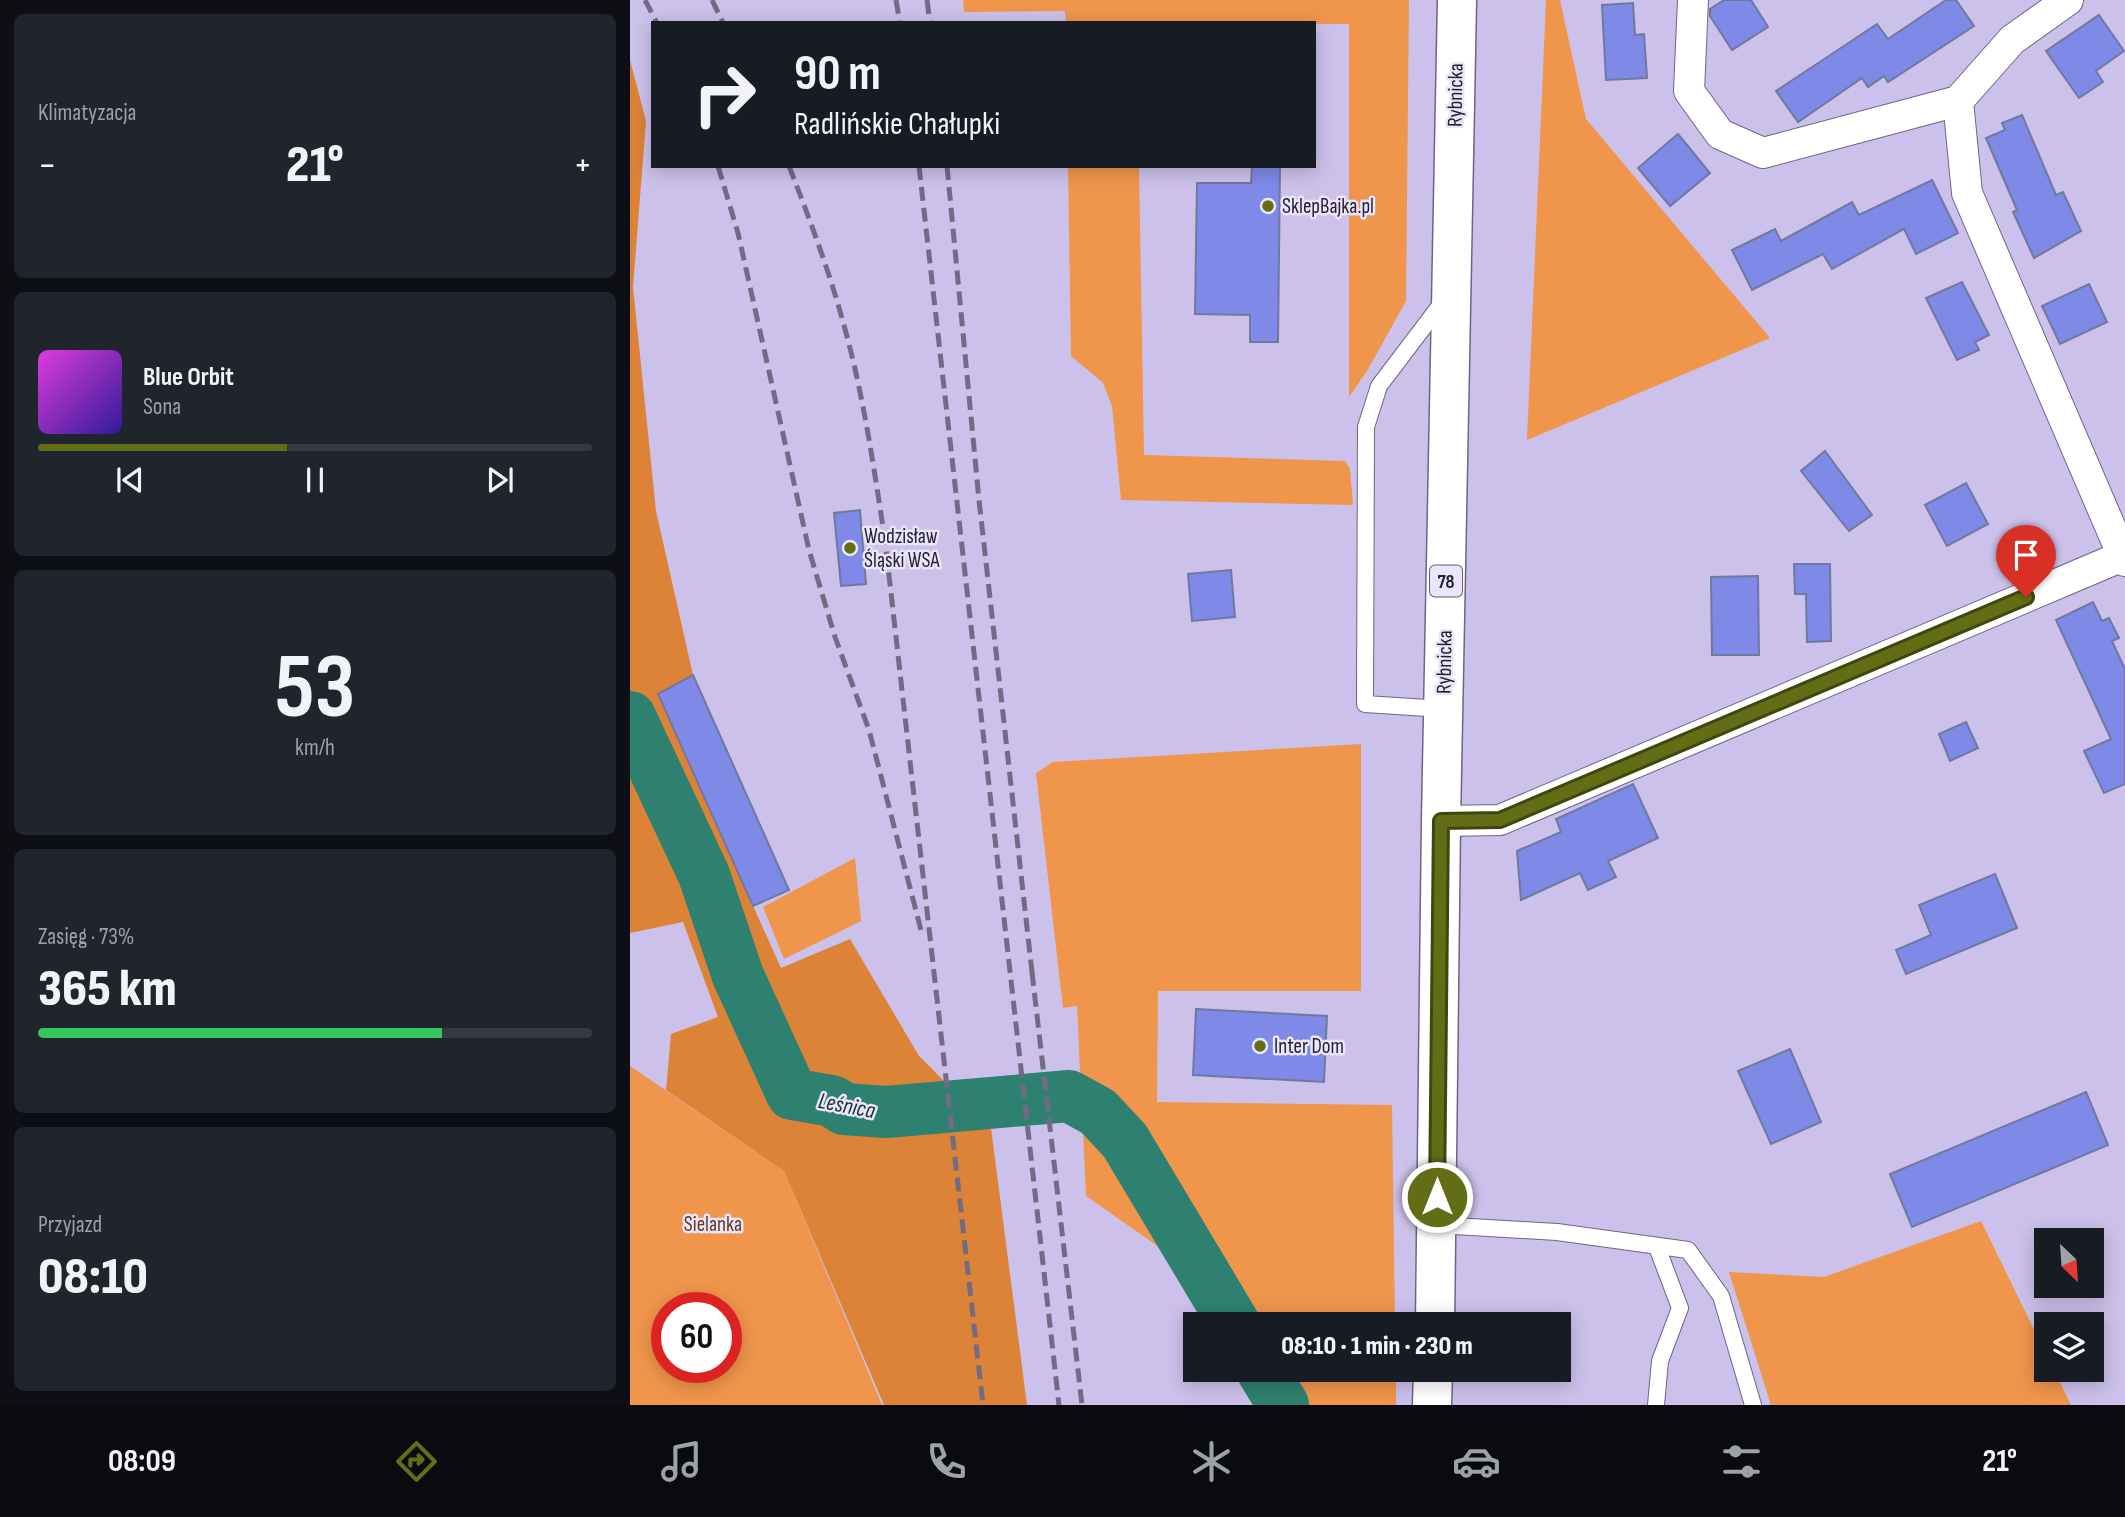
<!DOCTYPE html>
<html lang="pl">
<head>
<meta charset="utf-8">
<style>
	:root { --surface:#171b24; --page:#20242c; --text:#f1f3f6; --muted:#9ea1a6; --line:#363941; --accent:#626d16 }
	body { margin:0; font-family:"Sofia Sans Condensed",sans-serif; background:var(--page); color:var(--text); height:100vh; display:flex; flex-direction:column; font-size:26px; white-space:nowrap }
	* { box-sizing:border-box; margin:0 }
	p { font-size:23px; color:var(--muted) }
	.icon { flex:none; width:38px; height:38px; fill:none; stroke:currentColor; stroke-width:2; stroke-linecap:round; stroke-linejoin:round }
	.map { position:relative; flex:1; overflow:hidden }
	.panel { display:flex; flex-direction:column; gap:14px; padding:14px; background:#0d0f14; width:630px }
	.panel>* { flex:none }
	.banner { position:absolute; left:21px; top:21px; width:665px; height:147px; border-radius:0px; box-shadow:0 4px 18px #0003; background:#171b24; color:var(--text); overflow:hidden }
	.needle { width:46px; rotate:155deg }
	.buttons { position:absolute; left:1404px; top:1228px; display:grid; gap:14px }
	.buttons a { display:grid; place-items:center; width:70px; height:70px; border-radius:0px; background:var(--surface); box-shadow:0 4px 18px #0003; font-size:35px }
	.speed { position:absolute; left:21px; top:1292px; display:flex; gap:14px; font-size:35px; font-weight:700; text-align:center }
	.speed>* { display:grid; place-content:center; width:91px; height:91px; border-radius:50%; background:var(--surface); box-shadow:0 4px 18px #0003; line-height:1 }
	.speed .limit { border:10px solid #d22; background:#fff; color:#111 }
	.pin { position:absolute; display:grid; place-items:center; width:60px; height:60px; color:#fff; margin:-72px -30px; border-radius:50% 50% 50% 0; rotate:-45deg; box-shadow:0 0 7px #0007 }
	.pin .icon { rotate:45deg }
	.me { position:absolute; width:77px; margin:-38px; rotate:0deg; stroke-linejoin:round; filter:drop-shadow(0 0 5px #0008) }
	.turn { display:flex; align-items:center; gap:24px; height:147px; padding:0 28px; font-size:32px }
	.turn .icon { width:91px; height:91px; stroke-width:2.5 }
	.turn b { display:block; font-size:49px; line-height:60px }
	.big { font-size:52px; font-weight:800; line-height:1.1 }
	.panel .card { flex:1; display:flex; flex-direction:column; justify-content:center; gap:10px; min-width:0; padding:0 24px; border-radius:10px; background:var(--page) }
	.panel .dial { align-items:center; gap:0 }
	.dial b { font-size:91px; line-height:1 }
	.song { display:flex; align-items:center; gap:21px }
	.cover { width:84px; height:84px; border-radius:10px; background:linear-gradient(135deg,hsl(300 70% 55%),hsl(250 70% 35%)) }
	.played { height:7px; border-radius:4px; background:linear-gradient(90deg,var(--accent) 45%,var(--line) 45%) }
	.keys { display:flex; justify-content:space-around; direction:ltr }
	.heat { display:flex; justify-content:space-between; align-items:center; font-size:38px; direction:ltr }
	.charge { height:10px; border-radius:5px; background:linear-gradient(90deg,#34c759 73%,var(--line) 0) }
	.trip { position:absolute; left:553px; top:1312px; width:388px; height:70px; border-radius:0px; background:var(--surface); box-shadow:0 4px 18px #0003; font-weight:800; line-height:70px; text-align:center }
	.dock { display:flex; height:112px; justify-content:space-around; align-items:center; background:#090b0e; color:var(--muted) }
	.dock .icon { width:49px; height:49px }
	.dock .current { color:var(--accent) }
	.dock b { font-size:32px; color:var(--text) }
	main { display:flex; flex:1; min-height:0 }
	.map>svg:first-child { display:block }
</style>
</head>
<body>
<main>
<section class="panel">
<div class="card"><p>Klimatyzacja</p>
<div class="heat"><a>−</a><b class="big">21°</b><a>+</a></div>
</div>
<div class="card">
<div class="song"><i class="cover"></i><div><b>Blue Orbit</b><p>Sona</p></div></div>
<div class="played"></div>
<div class="keys"><svg class="icon" aria-label="previous" viewBox="0 0 24 24"><path d="M18 5L8 12l10 7zM5 5v14"/></svg><svg class="icon" aria-label="pause" viewBox="0 0 24 24"><path d="M8 5v14M16 5v14"/></svg><svg class="icon" aria-label="next" viewBox="0 0 24 24"><path d="M6 5l10 7-10 7zM19 5v14"/></svg></div>
</div>
<div class="card dial"><b>53</b><p>km/h</p></div>
<div class="card"><p>Zasięg · 73%</p><b class="big">365 km</b><div class="charge"></div></div>
<div class="card"><p>Przyjazd</p><b class="big">08:10</b></div>
</section>
<div class="map">
<svg width="1495" height="1405" viewBox="0 0 1495 1405">
	<rect width="100%" height="100%" fill="#ccc1ea"/>
	<!-- green -->
	<g fill="#f0954c" fill-rule="evenodd">
		<path d="M333 0H779L776 301 737 371 719 397V24L436 23 435 11 334 12Z"/>
		<path d="M916 0H930L956 119 1140 338 897 440Z"/>
		<path d="M438 166H509L514 455 715 461 720 469 723 505 491 500 482 406 473 383 441 356Z"/>
		<path d="M731 744V991H528L527 1102 762 1105 765 1325H582L536 1252 456 1196 447 1006 433 1008 406 773 423 762Z"/>
		<path d="M225 858 231 921 154 959 133 907Z"/>
		<path d="M0 1066 154 1171 252 1405H0ZM37 1307H96V1367H37Z"/>
		<path d="M1351 1221 1416 1354V1370H1424L1441 1405H1141L1099 1272 1194 1277Z"/>
		<path d="M611 1370H766V1405H633Z"/>
	</g>
	<!-- forest -->
	<path fill="#dc8337" d="M0 60 16 121 3 287 26 511 63 675 28 694 151 968 220 939 289 1056 361 1128 397 1405H254L154 1171 36 1090 41 1034 88 1017 53 922 0 933Z"/>
	<g fill="none" stroke-linecap="round" stroke-linejoin="round">
		<!-- river -->
		<g stroke="#2e8170" stroke-width="52">
			<path d="M0 717 74 875 108 976 162 1094 202 1101 214 1109 257 1112 439 1096 468 1112 495 1141 605 1325"/>
			<path d="M632 1370 653 1405"/>
		</g>
	</g>
	<!-- building -->
	<g fill="#7f89e8" stroke="#71789e" stroke-width="2">
		<path d="M1094 0H1121L1138 27 1102 50 1080 16V9Z"/>
		<path d="M1316 0H1326L1344 26 1258 82 1254 76 1238 87 1232 78 1168 122 1146 91 1247 24 1258 39Z"/>
		<path d="M1003 3 1005 35 1014 34 1017 78 976 80 972 5Z"/>
		<path d="M1469 15 1494 51 1466 71 1473 82 1449 98 1416 51Z"/>
		<path d="M1392 115 1426 195 1433 192 1451 231 1404 258 1383 212 1387 210 1356 138 1375 130 1372 123Z"/>
		<path d="M1048 134 1080 173 1040 206 1008 168Z"/>
		<path d="M622 166H650L648 342H620V315L565 314 567 183H621Z"/>
		<path d="M1302 180 1328 233 1286 254 1274 229 1202 269 1193 254 1122 290 1102 250 1145 229 1151 241 1222 202 1229 215Z"/>
		<path d="M1332 282 1359 335 1345 342 1349 350 1327 360 1296 298Z"/>
		<path d="M1459 284 1477 322 1430 344 1412 306Z"/>
		<path d="M1195 451 1242 515 1219 531 1171 471Z"/>
		<path d="M1336 483 1358 524 1317 546 1295 505Z"/>
		<path d="M230 510 236 584 211 586 204 513Z"/>
		<path d="M1164 564H1200L1201 641 1177 642 1176 594H1165Z"/>
		<path d="M601 570 605 617 562 621 558 574Z"/>
		<path d="M1128 576 1129 655H1082L1081 577Z"/>
		<path d="M1463 602 1472 621 1479 618 1489 638 1482 641 1495 669V784L1474 793 1454 751 1481 739 1426 620Z"/>
		<path d="M63 675 159 890 123 906 28 694Z"/>
		<path d="M1336 722 1348 748 1320 761 1309 734Z"/>
		<path d="M1003 784 1028 838 978 861 986 877 958 890 950 873 891 900 887 851 931 832 926 819Z"/>
		<path d="M1365 874 1387 928 1276 974 1266 950 1301 935 1289 905Z"/>
		<path d="M566 1009 697 1016 694 1082 563 1075Z"/>
		<path d="M1160 1049 1191 1122 1141 1144 1108 1071Z"/>
		<path d="M1456 1092 1478 1145 1282 1227 1260 1174Z"/>
	</g>
	<g fill="none" stroke-linecap="round" stroke-linejoin="round">
		<!-- service casing -->
		<g stroke="#6e6489" stroke-width="18">
			<g id="service">
				<path d="M813 709 735 704 736 427 749 386 815 299"/>
				<path d="M808 1225 927 1232 1058 1250 1091 1296 1123 1405"/>
				<path d="M1026 1405 1030 1361 1050 1308 1027 1247"/>
			</g>
		</g>
		<!-- minor casing -->
		<g stroke="#6e6489" stroke-width="32">
			<g id="minor">
				<path d="M1063 0 1059 91 1090 134 1133 153 1328 101 1382 40 1438 0"/>
				<path d="M1328 101 1337 193 1495 561"/>
				<path d="M811 821 870 820 1495 555"/>
			</g>
		</g>
		<!-- primary casing -->
		<g stroke="#6e6489" stroke-width="41">
			<g id="primary">
				<path d="M805 1325 811 821 827 0"/>
				<path d="M802 1405 803 1370"/>
			</g>
		</g>
		<!-- service -->
		<use href="#service" stroke="#fff" stroke-width="16"/>
		<!-- minor -->
		<use href="#minor" stroke="#fff" stroke-width="30"/>
		<!-- primary -->
		<use href="#primary" stroke="#fff" stroke-width="38"/>
		<!-- rail -->
		<g stroke="#736b86" stroke-width="5" stroke-dasharray="14 7" stroke-linecap="butt">
			<path d="M15 0 27 23"/>
			<path d="M82 0 93 23"/>
			<path d="M266 0 270 23"/>
			<path d="M297 0 300 23"/>
			<path d="M88 166 108 233 179 550 205 637 239 730 292 934"/>
			<path d="M159 166C180 220 200 273 215 329 234 398 244 469 255 540L353 1405"/>
			<path d="M289 166 429 1405"/>
			<path d="M317 166 349 500 403 981"/>
			<path d="M402 972 452 1405"/>
		</g>
	</g>
	<g fill="none" stroke-linecap="round" stroke-linejoin="round">
		<!-- route casing -->
		<g stroke="#40470e" stroke-width="18">
			<path id="route" d="M807 1197 811 821 870 820 1396 597"/>
		</g>
		<!-- route -->
		<use href="#route" stroke="#626d16" stroke-width="12"/>
	</g>
	<!-- markers -->
	<g fill="#626d16" stroke="#eae5fb" stroke-width="2.5">
		<circle cx="638" cy="206" r="7"/>
		<circle cx="220" cy="548" r="7"/>
		<circle cx="630" cy="1046" r="7"/>
	</g>
	<g text-anchor="middle" stroke-width="5" stroke-linejoin="round" paint-order="stroke">
		<!-- shield labels -->
		<rect fill="#eae5fb" stroke="#615c6e" stroke-width="2" x="800" y="565.5" width="32" height="31" rx="5"/>
		<g font-size="19" font-weight="bold" fill="#262131">
			<text x="816" y="588">78</text>
		</g>
		<!-- street labels -->
		<g font-size="21" fill="#262131" stroke="#eae5fb">
			<text transform="translate(825 95) rotate(-89)" y="7">Rybnicka</text>
			<text transform="translate(814 662) rotate(-89)" y="7">Rybnicka</text>
		</g>
		<!-- poi labels -->
		<g font-size="21" fill="#262131" stroke="#eae5fb" text-anchor="start">
			<text x="652" y="213">SklepBajka.pl</text>
			<text x="234" y="543">Wodzisław<tspan x="234" dy="24">Śląski WSA</tspan></text>
			<text x="644" y="1053">Inter Dom</text>
		</g>
		<!-- park labels -->
		<g font-size="21" fill="#613c1e" stroke="#eae5fb">
			<text x="83" y="1231">Sielanka</text>
		</g>
		<!-- water labels -->
		<g font-size="23" font-style="italic" fill="#17312b" stroke="#eae5fb">
			<text transform="translate(217 1105) rotate(11)" y="8">Leśnica</text>
		</g>
	</g>
</svg>
<div class="buttons">
<a><svg class="needle" viewBox="-14 -14 28 28"><path d="M0-13l5 13h-10z" fill="#e53935"/><path d="M0 13l5-13h-10z" fill="#9ea1a6"/></svg></a>
<a><svg class="icon" aria-label="layers" viewBox="0 0 24 24"><path d="M12 4l9 5-9 5-9-5zM3 14l9 5 9-5"/></svg></a>
</div>
<div class="speed"><div class="limit">60</div></div>
<div class="pin" style="left:1396px;top:597px;background:#d93025"><svg class="icon" aria-label="arrive" viewBox="0 0 24 24"><path d="M6 21V4h12l-3 4 3 4H6"/></svg></div>
<svg class="me" style="left:807px;top:1197px" viewBox="-20 -20 40 40"><circle r="17" fill="#626d16" stroke="#fff" stroke-width="3"/><path d="M0-11L8 9 0 5-8 9z" fill="#fff"/></svg>
<div class="trip">08:10 · 1 min · 230 m</div>
<div class="banner">
<div class="turn"><svg class="icon" aria-label="right" viewBox="0 0 24 24"><path d="M7 20v-9h11M14 6l5 5-5 5"/></svg><div><b>90 m</b>Radlińskie Chałupki</div></div>
</div>
</div>
</main>
<nav class="dock">
<b>08:09</b>
<svg class="icon current" aria-label="directions" viewBox="0 0 24 24"><path d="M12 3l9 9-9 9-9-9zM9 14v-3h6M13 9l2 2-2 2"/></svg>
<svg class="icon" aria-label="music" viewBox="0 0 24 24"><path d="M9 18V5l10-2v13"/><circle cx="6" cy="18" r="3"/><circle cx="16" cy="16" r="3"/></svg>
<svg class="icon" aria-label="phone" viewBox="0 0 24 24"><path d="M5 4h4l2 5-3 2q2 4 5 5l2-3 5 2v4C11 20 4 13 5 4z"/></svg>
<svg class="icon" aria-label="climate" viewBox="0 0 24 24"><path d="M12 3v18M4 7l16 10M4 17L20 7"/></svg>
<svg class="icon" aria-label="car" viewBox="0 0 24 24"><path d="M5 17H2v-5l4-1 3-4h7l3 4 3 1v5h-3M9 17h6M6 11h13"/><circle cx="7" cy="17" r="2"/><circle cx="17" cy="17" r="2"/></svg>
<svg class="icon" aria-label="filters" viewBox="0 0 24 24"><path d="M4 7h16M4 17h16"/><circle cx="9" cy="7" r="2"/><circle cx="15" cy="17" r="2"/></svg>
<b>21°</b>
</nav>
</body>
</html>
